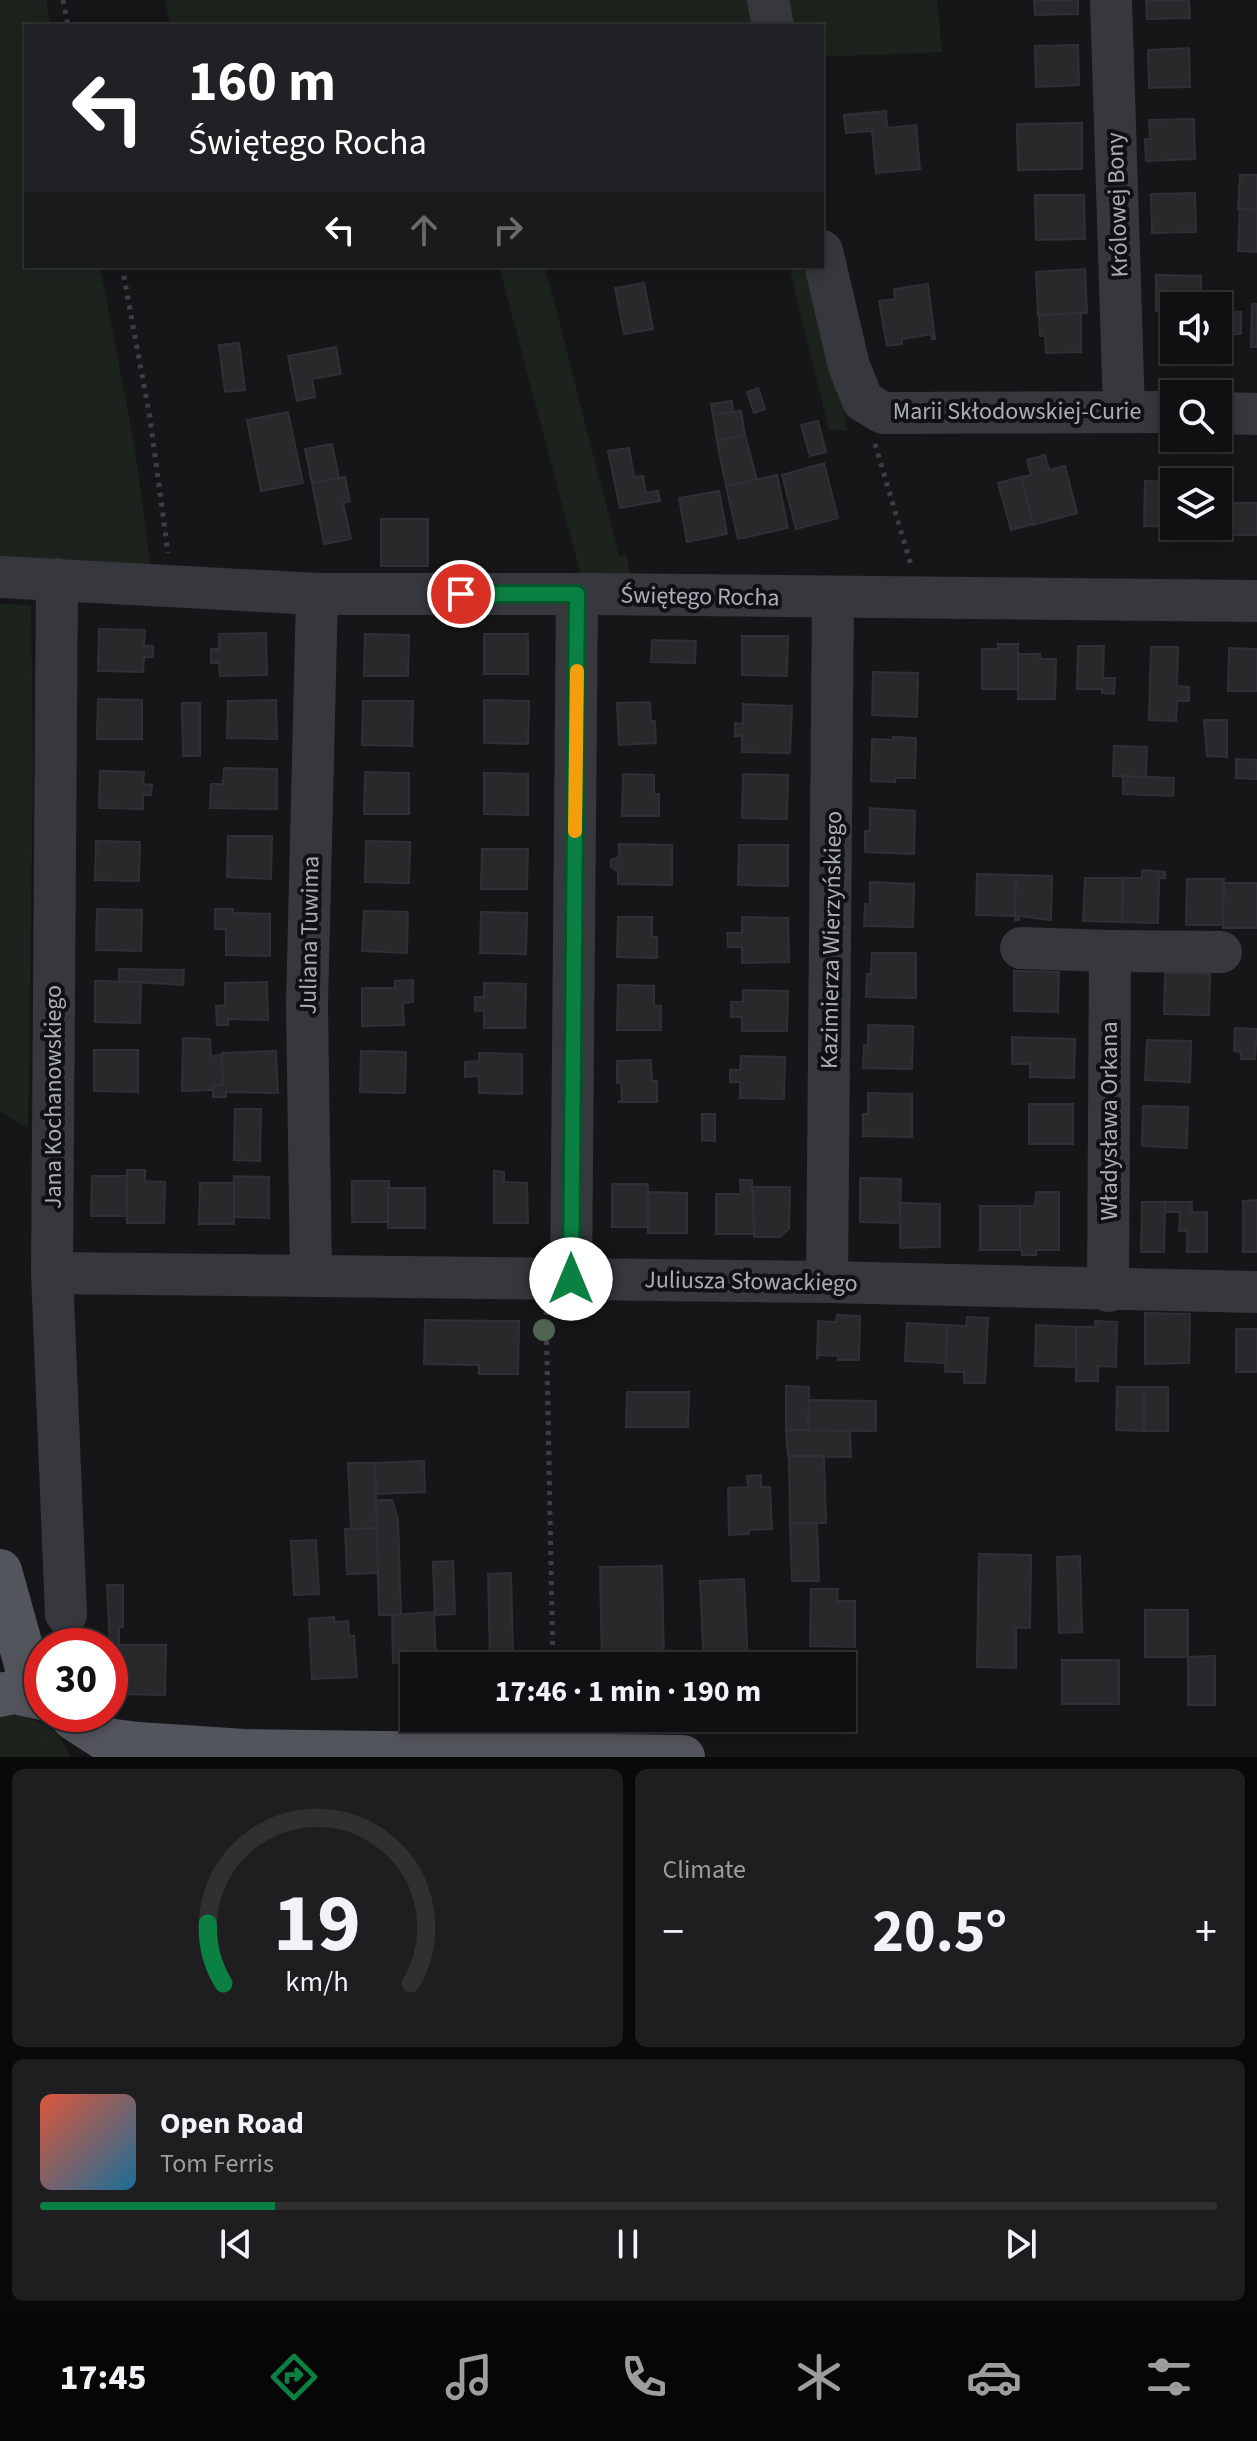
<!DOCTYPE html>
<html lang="en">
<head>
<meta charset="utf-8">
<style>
	:root { --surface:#101012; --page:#1e1e20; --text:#f1f3f6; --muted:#9c9d9f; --line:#303032; --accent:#0b8043 }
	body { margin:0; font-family:"Source Sans 3",sans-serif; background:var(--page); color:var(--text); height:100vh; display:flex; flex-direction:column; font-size:30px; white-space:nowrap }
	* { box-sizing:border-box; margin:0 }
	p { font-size:26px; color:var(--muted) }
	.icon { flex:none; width:44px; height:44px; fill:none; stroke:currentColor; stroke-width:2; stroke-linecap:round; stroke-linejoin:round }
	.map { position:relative; height:1757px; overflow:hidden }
	.drawer { display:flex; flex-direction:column; gap:12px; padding:12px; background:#09090a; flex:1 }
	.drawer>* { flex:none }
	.banner { position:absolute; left:24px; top:24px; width:800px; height:244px; border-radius:0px; box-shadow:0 4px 12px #0003,0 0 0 2px var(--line); background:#202124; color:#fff; overflow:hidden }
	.fabs { position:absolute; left:1160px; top:292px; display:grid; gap:16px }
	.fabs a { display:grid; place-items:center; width:72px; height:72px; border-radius:0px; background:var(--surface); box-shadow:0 4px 12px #0003,0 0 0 2px var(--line); font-size:40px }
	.speed { position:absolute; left:24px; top:1628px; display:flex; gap:16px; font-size:40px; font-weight:700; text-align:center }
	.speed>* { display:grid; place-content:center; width:104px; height:104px; border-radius:50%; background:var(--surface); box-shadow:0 4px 12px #0003,0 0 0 2px var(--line); line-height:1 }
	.speed .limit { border:12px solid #d22; background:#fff; color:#111 }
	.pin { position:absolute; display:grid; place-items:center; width:68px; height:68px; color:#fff; margin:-34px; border:4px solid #fff; border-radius:50%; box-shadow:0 2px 8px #0007 }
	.me { position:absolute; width:88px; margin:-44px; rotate:0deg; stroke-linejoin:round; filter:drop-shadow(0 0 6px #0008) }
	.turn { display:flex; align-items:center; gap:28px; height:168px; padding:0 32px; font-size:36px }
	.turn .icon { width:104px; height:104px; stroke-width:2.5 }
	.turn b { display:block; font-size:56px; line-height:68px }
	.lanes { display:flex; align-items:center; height:76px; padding:0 32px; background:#0003; justify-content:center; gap:40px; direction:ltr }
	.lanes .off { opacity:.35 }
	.big { font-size:60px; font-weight:700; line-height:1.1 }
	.drawer .card { flex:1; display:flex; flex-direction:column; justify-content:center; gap:12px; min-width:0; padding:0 28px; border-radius:12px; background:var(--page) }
	.drawer .dial { align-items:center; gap:0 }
	.dial svg { height:208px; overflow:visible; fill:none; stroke:var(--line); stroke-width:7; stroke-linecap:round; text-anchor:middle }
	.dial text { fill:var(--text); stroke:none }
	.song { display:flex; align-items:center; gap:24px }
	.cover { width:96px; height:96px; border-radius:12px; background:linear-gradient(135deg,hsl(10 70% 55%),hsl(200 70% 35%)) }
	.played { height:8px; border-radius:4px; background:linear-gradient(90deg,var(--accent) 20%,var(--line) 20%) }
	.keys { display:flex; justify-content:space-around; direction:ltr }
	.heat { display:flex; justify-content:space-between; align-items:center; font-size:44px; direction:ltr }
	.drawer .tiles { flex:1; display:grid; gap:12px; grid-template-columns:1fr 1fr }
	.card:last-child { grid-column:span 2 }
	.trip { position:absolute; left:400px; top:1652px; width:456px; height:80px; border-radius:0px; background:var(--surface); box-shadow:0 4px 12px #0003,0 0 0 2px var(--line); font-weight:700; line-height:80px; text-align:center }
	.tabs { display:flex; height:128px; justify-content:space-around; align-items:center; background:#060607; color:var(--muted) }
	.tabs .icon { width:56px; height:56px }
	.tabs .on { color:var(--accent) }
	.tabs b { font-size:36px; color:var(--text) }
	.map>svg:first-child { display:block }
</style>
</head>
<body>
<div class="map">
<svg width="1257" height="1757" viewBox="0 0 1257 1757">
	<rect width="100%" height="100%" fill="#161618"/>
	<!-- green -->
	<g fill="#1c231d">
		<path d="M0 0H46L51 26H26V266H100L135 449 151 571 0 565Z"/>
		<path d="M165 0H937L942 52 822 57V26H170Z"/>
		<path d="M499 266H545L619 556 626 554 631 576H581Z"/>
		<path d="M789 266H817L847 430H829Z"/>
		<path d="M0 604 31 605 33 766 28 1128 0 1111Z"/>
		<path d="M18 1715C44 1721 60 1730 70 1757H0V1717Z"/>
	</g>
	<!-- building -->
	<g fill="#29292c" stroke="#303034" stroke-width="2">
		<path d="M1034 0H1078V14L1035 15Z"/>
		<path d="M1146 0H1189L1190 18 1147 19Z"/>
		<path d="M1078 45 1079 85 1036 87 1035 46Z"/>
		<path d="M1189 48 1190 87 1149 88 1148 50Z"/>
		<path d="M886 111 887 128 916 125 920 169 876 173 872 131 846 133 844 115Z"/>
		<path d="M1194 119 1195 159 1146 161 1145 139H1150L1149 120Z"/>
		<path d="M1082 123V169L1018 170 1017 124Z"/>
		<path d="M1240 175H1257V210L1238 209Z"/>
		<path d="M1195 193 1196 232 1152 233 1151 194Z"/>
		<path d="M1035 195H1084L1085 239 1036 240Z"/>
		<path d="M1240 209 1257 210V252L1238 251Z"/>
		<path d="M1085 269 1087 313 1038 315 1036 272Z"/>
		<path d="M1156 275 1201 276V306H1174V311H1156Z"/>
		<path d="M644 283 653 329 624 334 615 288Z"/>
		<path d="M928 284 935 339H932V334L902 339V344L887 346 879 301 895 299 894 289Z"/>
		<path d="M1252 304H1257V347H1251Z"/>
		<path d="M1218 311 1241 312V334H1218Z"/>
		<path d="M1081 313V352L1046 353 1045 336H1040L1039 315Z"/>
		<path d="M239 343 245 390 225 392 219 345Z"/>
		<path d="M336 347 341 374 312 379 315 397 297 401 288 356Z"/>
		<path d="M758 388 765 409 754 413 747 392Z"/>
		<path d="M732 401 733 412 713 415 711 404Z"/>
		<path d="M741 411 745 435 717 441 713 415Z"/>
		<path d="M288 412 303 483 261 491 247 420Z"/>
		<path d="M818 421 826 452 810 456 801 425Z"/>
		<path d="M745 435 757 480 726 486 717 441Z"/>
		<path d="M332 444 339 478 312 483 305 449Z"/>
		<path d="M629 448 634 477 643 476 646 493 658 491 660 501 620 508 608 451Z"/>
		<path d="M1045 455 1049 470 1065 466 1077 513 1033 525 1021 477 1031 475 1027 460Z"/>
		<path d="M824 463 838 518 796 529 782 475Z"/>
		<path d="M777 475 788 528 738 539 726 486Z"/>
		<path d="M345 477 350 501 343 503 351 539 324 544 312 483Z"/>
		<path d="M1021 477 1033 524 1011 530 998 483Z"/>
		<path d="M1145 481 1180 482H1174V526L1181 527 1144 526Z"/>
		<path d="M719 491 727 534 687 542 679 498Z"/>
		<rect x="1229" y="503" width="28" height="32"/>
		<rect x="381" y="519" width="47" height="47"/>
		<path d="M99 629 145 630 144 646H153V657H144L143 672 98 671Z"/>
		<path d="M266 633 267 675 220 676 219 663H211V649H219V634Z"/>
		<path d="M365 634 409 635 408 676H364Z"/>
		<rect x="484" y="634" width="44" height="40"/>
		<path d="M742 636H788L787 676 742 675Z"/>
		<path d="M652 640 696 641 695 663 651 662Z"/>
		<path d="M998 644H1018V689H982V649H998Z"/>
		<path d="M1078 646H1104L1103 678H1115L1114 694 1102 693V689H1077Z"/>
		<path d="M1151 647H1178L1177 686 1189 687V701H1177L1176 721 1149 720Z"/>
		<path d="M1229 648 1257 649V691H1228Z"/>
		<path d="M1018 654H1040V659H1056L1055 699H1018Z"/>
		<path d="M873 672 918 673 917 717 872 715Z"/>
		<path d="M98 699 142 700V739H97Z"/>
		<path d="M276 700 277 739 227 738 228 701Z"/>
		<path d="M484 700 529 701 528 744 484 743Z"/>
		<path d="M363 701H413L412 746 362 745Z"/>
		<path d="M650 702 651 721H655L656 743 619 745 617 703Z"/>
		<path d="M182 703H200V756H183Z"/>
		<path d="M743 704 792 706 790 753 742 752V736H735V723L743 724Z"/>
		<path d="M1204 720H1227V757L1207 756Z"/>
		<path d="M893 737 916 738 915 778H895V782L871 781 872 739 893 740Z"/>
		<path d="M1114 746 1147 747 1146 777 1113 776Z"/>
		<path d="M1236 759 1257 760V779L1236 778Z"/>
		<path d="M224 768 277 769V809L210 808 211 784H223Z"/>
		<path d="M100 771 144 772 143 784 152 785 151 795H143V809L99 808Z"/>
		<path d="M365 772 409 773V814H364Z"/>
		<path d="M484 773 528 774V815L484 814Z"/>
		<path d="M623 774 654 775V794H659V816H622Z"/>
		<path d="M743 774 788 775 787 819 742 818Z"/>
		<path d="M1123 776 1174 778 1173 796 1123 794Z"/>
		<path d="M870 808 915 811 914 854 865 852V831H870Z"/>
		<path d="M228 836H272L271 879 227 877Z"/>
		<path d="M96 841 140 842 139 881 95 880Z"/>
		<path d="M366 841 410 842 409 883 365 882Z"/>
		<path d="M619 844 672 845V885L618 884V872L611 867V860L619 857Z"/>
		<path d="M739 845H788V886L738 885Z"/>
		<path d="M482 849H528L527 889H481Z"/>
		<path d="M1142 870 1165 872V878H1159L1158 923 1122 922 1123 878H1142Z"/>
		<path d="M977 874 1016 875 1015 916 976 915Z"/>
		<path d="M1016 875 1052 876 1051 920 1019 916V920H1015Z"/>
		<path d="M1085 878H1123L1122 922 1083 921Z"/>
		<path d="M1187 879H1224L1223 925H1186Z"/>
		<path d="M870 882 914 884 913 927 864 926 865 904H870Z"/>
		<path d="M1224 883H1257V928H1223Z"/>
		<path d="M97 909 142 910 141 951 96 950Z"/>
		<path d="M215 909H233V913L270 914V956L226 955V929H215Z"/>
		<path d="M364 911 408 912 407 953 362 951Z"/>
		<path d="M481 912 527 913 526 954 480 953Z"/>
		<path d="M618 917H652V937H657V958L617 957Z"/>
		<path d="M742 917 788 918 789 962 742 963V947H728L727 933H742Z"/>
		<path d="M872 953H916V998L866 997 867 974H871Z"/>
		<path d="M119 969 184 970 183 985 119 981Z"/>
		<path d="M1014 971 1059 972 1058 1012 1014 1011Z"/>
		<path d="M1165 973 1210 974 1209 1015 1164 1014Z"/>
		<path d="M413 980V1002L403 1003 404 1025 362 1026V988H395V981Z"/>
		<path d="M95 981 141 982 140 1023 95 1022Z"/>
		<path d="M267 982 268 1020 228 1019V1025H217L216 1006 225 1005V983Z"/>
		<path d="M484 983 526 984 525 1028H484V1010L475 1011V997H484Z"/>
		<path d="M618 985 654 986V1006H661V1030H617Z"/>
		<path d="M743 990 788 991 787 1031H742V1017H731V1002H743Z"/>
		<path d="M868 1025 913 1026 912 1069 863 1068 864 1045 868 1046Z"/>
		<path d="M1235 1028 1257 1029 1255 1059H1241V1052L1234 1051Z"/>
		<path d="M1012 1037 1075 1039 1074 1078 1030 1077V1064H1012Z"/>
		<path d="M183 1038 210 1039 211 1056 222 1055 223 1085 213 1086V1090L182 1091Z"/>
		<path d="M1147 1040 1191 1041 1190 1082 1145 1080Z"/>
		<path d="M94 1050H138V1092L94 1091Z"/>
		<path d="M276 1051 278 1093 226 1092V1097H213V1086L223 1085 222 1053Z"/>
		<path d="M361 1051 406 1052 405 1093 360 1092Z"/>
		<path d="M479 1053 522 1054V1094L479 1093V1076L465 1077V1062L479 1061Z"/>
		<path d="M741 1056 785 1057 784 1099 740 1098V1082H730V1070H740Z"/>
		<path d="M651 1060 652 1081H657V1102H618L622 1100 621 1083H617V1061Z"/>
		<path d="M868 1093 912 1094V1137L863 1136V1114H868Z"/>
		<rect x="1029" y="1104" width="44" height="40"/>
		<path d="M1143 1106 1188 1107 1187 1148 1142 1146Z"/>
		<path d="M235 1109H261L260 1161 234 1160Z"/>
		<path d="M702 1114H715V1141L702 1140Z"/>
		<path d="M127 1170H145V1181L165 1182 164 1223H127Z"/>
		<path d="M494 1171 504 1172V1182L527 1183 528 1223H494Z"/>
		<path d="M92 1176H127V1216H91Z"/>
		<path d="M234 1176 269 1177V1218L234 1217Z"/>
		<path d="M860 1178 901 1179 900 1223 860 1222Z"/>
		<path d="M740 1180H752L754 1234H716V1194H741Z"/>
		<path d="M352 1181H389L388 1222H352Z"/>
		<path d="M200 1183H234V1224H199Z"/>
		<rect x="612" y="1184" width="36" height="43"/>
		<path d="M752 1187H790L789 1229 780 1237H754V1194Z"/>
		<rect x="388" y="1188" width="37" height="40"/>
		<path d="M648 1192 687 1193V1233H648Z"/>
		<path d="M1036 1192H1059V1250H1036V1255H1022V1250H1020V1206H1035Z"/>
		<path d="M1257 1200V1252H1243V1201Z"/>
		<path d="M1142 1202H1165L1164 1252H1141Z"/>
		<path d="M1165 1202H1192V1212H1207V1252H1187V1231H1179L1180 1212H1165Z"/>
		<path d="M900 1203 940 1204V1247L900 1248Z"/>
		<rect x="980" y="1206" width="40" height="44"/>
		<path d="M1145 1313 1190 1314 1189 1363 1145 1364Z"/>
		<path d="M837 1315 860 1316 859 1360H838V1356L819 1355 817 1359 818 1321 836 1322Z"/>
		<path d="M967 1317 988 1318 985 1383H964V1372H945L947 1325 966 1326Z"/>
		<path d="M425 1320 519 1321 518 1374H479V1365L424 1364Z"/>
		<path d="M1095 1321 1117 1322 1116 1367 1098 1366V1381H1076V1327H1096Z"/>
		<path d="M907 1323 947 1325 946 1363 905 1361Z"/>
		<path d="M1036 1325 1076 1327V1367L1035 1366Z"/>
		<rect x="1236" y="1329" width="21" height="43"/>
		<path d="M786 1386 809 1387 808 1430H786Z"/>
		<path d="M1117 1387H1144V1431L1116 1430Z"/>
		<rect x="1144" y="1387" width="24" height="44"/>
		<path d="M627 1392H689L688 1427H626Z"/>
		<path d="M809 1400 876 1401V1431L808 1430Z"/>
		<path d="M786 1430 850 1431 851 1457 788 1456Z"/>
		<path d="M789 1456H824L826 1523H790Z"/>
		<path d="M424 1461 425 1492 376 1494 375 1463Z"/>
		<path d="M348 1463H375L377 1528 351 1529Z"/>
		<path d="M761 1475V1487H770L772 1529 749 1530V1534L729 1535 728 1488 748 1487 747 1476Z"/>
		<path d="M376 1500H392L398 1519 401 1615H379Z"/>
		<path d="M790 1523H817L819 1581H792Z"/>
		<path d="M377 1528 378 1573 347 1574 345 1529Z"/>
		<path d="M316 1540 319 1594 294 1595 291 1541Z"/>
		<path d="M979 1554 1031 1555 1030 1628H1016V1668L977 1667Z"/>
		<path d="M1080 1556 1082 1632 1059 1633 1057 1557Z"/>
		<path d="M453 1561 455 1614 435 1615 433 1562Z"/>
		<path d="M662 1566 664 1666H602L600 1567Z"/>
		<path d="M511 1573 513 1655 490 1656 488 1574Z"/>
		<path d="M744 1579 748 1666H704L700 1581Z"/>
		<path d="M107 1585H123V1627L119 1628V1645L110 1646Z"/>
		<path d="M811 1589H838L837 1601H855V1647L810 1646Z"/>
		<rect x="1145" y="1610" width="43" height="47"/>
		<path d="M434 1612 436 1661 393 1663 392 1615Z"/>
		<path d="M334 1617V1622L348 1621 349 1636H354L357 1677 312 1679 309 1619Z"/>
		<path d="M119 1645H166L165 1695 111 1694V1646Z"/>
		<path d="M477 1653 478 1666H436V1654Z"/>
		<path d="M1211 1656H1215V1705H1188V1657Z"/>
		<rect x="1062" y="1660" width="57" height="44"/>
	</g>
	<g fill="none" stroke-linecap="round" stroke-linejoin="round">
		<!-- path -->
		<g stroke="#3d3f44" stroke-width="5" stroke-dasharray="4 6" stroke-linecap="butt">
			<path d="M63 0 68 26"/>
			<path d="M122 266 150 418 168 553"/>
			<path d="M875 444 911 565"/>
			<path d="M546 1311 553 1666"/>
		</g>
		<!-- minor -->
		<g stroke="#37383d" stroke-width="42">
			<path d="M768 0 773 26"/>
			<path d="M1111 0 1124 411"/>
			<path d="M822 251 849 366 863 401 883 413 1174 412"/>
			<path d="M1218 413 1257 414"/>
			<path d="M0 577 317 594H592L1257 601"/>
			<path d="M57 579 52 1273 66 1614"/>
			<path d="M1021 948 1110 951"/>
			<path d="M52 1273 827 1282 1257 1292"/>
			<path d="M311 1276 307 1005 317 594"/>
			<path d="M571 1279 577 594"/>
			<path d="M827 1282 833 597"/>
			<path d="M1108 1291 1110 951 1221 952"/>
		</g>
		<!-- major -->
		<g stroke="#53555c" stroke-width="44">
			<path d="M0 1571 27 1668 42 1689"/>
			<path d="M0 1695 15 1692 42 1698"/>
			<path d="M73 1718 107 1740 138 1744 244 1751 683 1757"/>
		</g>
	</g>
	<!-- trees -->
	<circle fill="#506452" cx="544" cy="1330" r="11"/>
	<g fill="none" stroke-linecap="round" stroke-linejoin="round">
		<!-- route casing -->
		<g stroke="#07532c" stroke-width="20">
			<path id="route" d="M461 594H577L571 1279"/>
		</g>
		<!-- route -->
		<use href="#route" stroke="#0b8043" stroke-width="14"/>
		<!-- slow -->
		<path stroke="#f59e0b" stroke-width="14" d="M575 831 577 671"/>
	</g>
	<g text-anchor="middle" stroke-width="8" stroke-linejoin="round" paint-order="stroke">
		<!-- street labels -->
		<g font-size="24" fill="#a8adb8" stroke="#111113">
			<text transform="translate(1117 205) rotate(-92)" y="8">Królowej Bony</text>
			<text x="1017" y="419">Marii Skłodowskiej-Curie</text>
			<text transform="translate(700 596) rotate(1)" y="8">Świętego Rocha</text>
			<text transform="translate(309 935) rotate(-89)" y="8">Juliana Tuwima</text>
			<text transform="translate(831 940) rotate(-89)" y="8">Kazimierza Wierzyńskiego</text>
			<text transform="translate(53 1097) rotate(-90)" y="8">Jana Kochanowskiego</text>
			<text transform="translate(1109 1121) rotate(-90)" y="8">Władysława Orkana</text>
			<text transform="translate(751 1281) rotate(1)" y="8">Juliusza Słowackiego</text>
		</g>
	</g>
</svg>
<div class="fabs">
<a><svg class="icon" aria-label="sound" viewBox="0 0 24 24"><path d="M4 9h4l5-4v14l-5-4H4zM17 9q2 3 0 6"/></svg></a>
<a><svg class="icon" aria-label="search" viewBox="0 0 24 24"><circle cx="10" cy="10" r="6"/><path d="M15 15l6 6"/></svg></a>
<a><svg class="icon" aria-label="layers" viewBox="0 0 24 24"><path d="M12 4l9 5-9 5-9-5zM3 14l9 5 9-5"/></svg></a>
</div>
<div class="speed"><div class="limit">30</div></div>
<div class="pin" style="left:461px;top:594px;background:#d93025"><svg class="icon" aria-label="arrive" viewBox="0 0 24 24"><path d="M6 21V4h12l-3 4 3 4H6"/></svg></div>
<svg class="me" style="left:571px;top:1279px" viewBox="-20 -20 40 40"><circle r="19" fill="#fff"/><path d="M0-13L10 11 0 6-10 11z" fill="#0b8043"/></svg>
<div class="trip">17:46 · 1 min · 190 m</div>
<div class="banner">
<div class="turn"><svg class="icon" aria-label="left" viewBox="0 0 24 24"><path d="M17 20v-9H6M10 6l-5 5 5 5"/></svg><div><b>160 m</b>Świętego Rocha</div></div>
<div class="lanes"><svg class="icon" aria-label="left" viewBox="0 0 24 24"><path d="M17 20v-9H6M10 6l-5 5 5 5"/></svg><svg class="icon off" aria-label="ahead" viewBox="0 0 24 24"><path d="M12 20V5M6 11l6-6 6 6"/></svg><svg class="icon off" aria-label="right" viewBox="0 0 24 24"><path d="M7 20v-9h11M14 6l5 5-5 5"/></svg></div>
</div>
</div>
<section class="drawer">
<div class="tiles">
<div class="card dial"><svg viewBox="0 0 100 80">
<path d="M14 69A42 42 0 1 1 86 69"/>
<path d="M14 69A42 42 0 0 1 8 46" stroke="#0b8043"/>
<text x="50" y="56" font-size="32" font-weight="700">19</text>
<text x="50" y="72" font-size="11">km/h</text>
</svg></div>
<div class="card"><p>Climate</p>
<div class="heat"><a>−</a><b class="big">20.5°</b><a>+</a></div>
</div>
<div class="card">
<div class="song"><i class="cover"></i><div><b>Open Road</b><p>Tom Ferris</p></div></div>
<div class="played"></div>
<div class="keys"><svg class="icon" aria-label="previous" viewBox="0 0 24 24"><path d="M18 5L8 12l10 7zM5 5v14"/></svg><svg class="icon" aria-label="pause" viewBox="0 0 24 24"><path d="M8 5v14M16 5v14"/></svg><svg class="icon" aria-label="next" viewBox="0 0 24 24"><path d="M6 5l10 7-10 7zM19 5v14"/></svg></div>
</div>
</div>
</section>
<nav class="tabs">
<b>17:45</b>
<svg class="icon on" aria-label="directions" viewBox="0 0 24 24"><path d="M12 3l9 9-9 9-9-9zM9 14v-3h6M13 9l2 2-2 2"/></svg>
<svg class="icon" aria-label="music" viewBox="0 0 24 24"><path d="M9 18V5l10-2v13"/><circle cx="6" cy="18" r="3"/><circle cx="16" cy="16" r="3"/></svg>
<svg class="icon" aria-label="phone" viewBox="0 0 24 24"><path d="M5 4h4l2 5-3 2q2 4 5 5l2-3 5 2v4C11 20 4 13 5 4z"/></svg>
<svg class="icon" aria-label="climate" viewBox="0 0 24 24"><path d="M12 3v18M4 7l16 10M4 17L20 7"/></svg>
<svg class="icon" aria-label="car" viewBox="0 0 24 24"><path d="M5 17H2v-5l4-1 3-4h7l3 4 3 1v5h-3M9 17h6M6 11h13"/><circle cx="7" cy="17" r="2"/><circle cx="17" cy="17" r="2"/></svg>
<svg class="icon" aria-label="filters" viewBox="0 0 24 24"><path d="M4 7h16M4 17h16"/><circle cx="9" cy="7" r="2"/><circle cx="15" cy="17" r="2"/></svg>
</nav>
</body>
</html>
